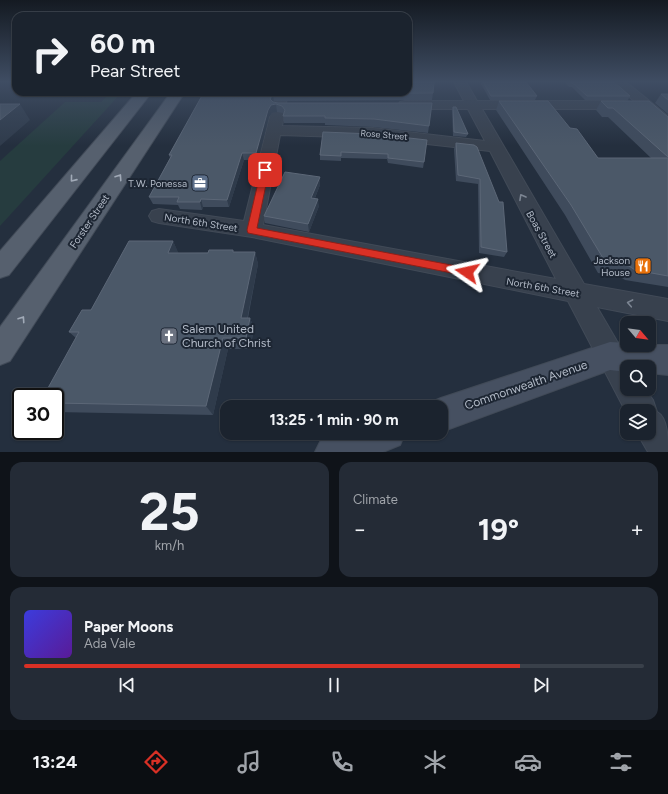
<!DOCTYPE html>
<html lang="en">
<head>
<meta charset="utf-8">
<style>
	:root { --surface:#1b232e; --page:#242b36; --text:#f1f3f6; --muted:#a0a4aa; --line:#39404a; --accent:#d93025 }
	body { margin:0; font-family:Figtree,sans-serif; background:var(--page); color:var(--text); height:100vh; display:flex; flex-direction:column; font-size:15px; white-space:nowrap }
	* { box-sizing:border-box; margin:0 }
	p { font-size:13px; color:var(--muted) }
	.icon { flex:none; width:22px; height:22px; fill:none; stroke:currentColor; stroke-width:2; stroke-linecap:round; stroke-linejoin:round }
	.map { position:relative; height:452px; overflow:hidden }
	.side { display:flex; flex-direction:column; gap:10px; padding:10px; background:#0f1319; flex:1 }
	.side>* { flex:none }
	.top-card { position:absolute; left:12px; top:12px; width:400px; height:84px; border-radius:12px; box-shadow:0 1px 3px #0004,0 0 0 1px var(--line); background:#1b232e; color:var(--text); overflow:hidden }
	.needle { width:26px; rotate:119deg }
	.tools { position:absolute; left:620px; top:316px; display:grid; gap:8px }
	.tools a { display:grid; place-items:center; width:36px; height:36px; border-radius:8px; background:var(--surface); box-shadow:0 1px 3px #0004,0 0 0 1px var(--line); font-size:20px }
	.speed { position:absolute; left:12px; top:388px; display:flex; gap:8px; font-size:20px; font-weight:700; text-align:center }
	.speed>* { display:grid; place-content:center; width:52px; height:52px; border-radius:50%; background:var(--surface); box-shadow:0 1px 3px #0004,0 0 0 1px var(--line); line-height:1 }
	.speed .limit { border:2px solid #111; border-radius:6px; background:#fff; color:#111 }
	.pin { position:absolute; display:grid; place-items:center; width:34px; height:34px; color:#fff; margin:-17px; border-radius:8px; box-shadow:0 2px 6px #0006 }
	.me { position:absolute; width:44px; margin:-22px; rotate:281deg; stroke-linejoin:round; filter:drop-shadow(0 0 3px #0008) }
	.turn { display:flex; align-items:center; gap:14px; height:84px; padding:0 12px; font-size:18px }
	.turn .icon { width:52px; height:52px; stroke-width:2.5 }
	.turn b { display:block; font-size:28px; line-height:34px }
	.big { font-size:30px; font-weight:700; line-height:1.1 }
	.side .tile { flex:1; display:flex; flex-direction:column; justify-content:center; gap:6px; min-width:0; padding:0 14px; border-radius:12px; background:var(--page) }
	.side .dial { align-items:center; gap:0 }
	.dial b { font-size:52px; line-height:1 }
	.song { display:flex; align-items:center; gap:12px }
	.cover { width:48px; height:48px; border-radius:6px; background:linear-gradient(135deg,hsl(240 70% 55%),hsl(270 70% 35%)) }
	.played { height:4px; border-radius:2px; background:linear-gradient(90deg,var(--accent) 80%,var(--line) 80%) }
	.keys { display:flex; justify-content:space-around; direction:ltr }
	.heat { display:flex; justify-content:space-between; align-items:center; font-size:22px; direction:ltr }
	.side .tiles { flex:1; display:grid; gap:10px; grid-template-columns:1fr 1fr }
	.tile:last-child { grid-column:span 2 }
	.trip { position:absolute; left:220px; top:400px; width:228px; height:40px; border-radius:12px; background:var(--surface); box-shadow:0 1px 3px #0004,0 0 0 1px var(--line); font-weight:700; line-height:40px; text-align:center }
	.dock { display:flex; height:64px; justify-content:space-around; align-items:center; background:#0b0e12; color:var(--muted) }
	.dock .icon { width:28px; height:28px }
	.dock .selected { color:var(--accent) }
	.dock b { font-size:18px; color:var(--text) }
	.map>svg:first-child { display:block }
</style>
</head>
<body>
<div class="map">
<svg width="668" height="452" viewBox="0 0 668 452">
	<rect width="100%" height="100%" fill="#242f3e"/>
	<!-- green -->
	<path fill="#263c3f" d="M111 92H122L0 226V161L65 102H101Z"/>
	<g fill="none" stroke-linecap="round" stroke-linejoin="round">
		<!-- minor casing -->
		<g stroke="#414a57" stroke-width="2">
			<g id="minor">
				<path d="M454 82H466L477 101H625L630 102 632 105 630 108 625 109H482L584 284 668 299V321L597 307 632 367H627V389H645L653 400 657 412C668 418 668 439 668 452H648L637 433H649V411H627V414L568 301 252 237 159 223 152 221 149 216 152 211 159 209 244 221 276 92H288L282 126 373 128 485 141 468 109H405L400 108 398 105 400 102 405 101H464ZM280 135 373 138 490 151 556 279 263 225Z"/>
				<path d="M612 82H626L668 116V127L663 126Z"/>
			</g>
		</g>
		<!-- secondary casing -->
		<g stroke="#414a57" stroke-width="2">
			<g id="secondary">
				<path d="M610 342 627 343V345H668V375L649 373V367H627V372L610 370 441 432V407H428L429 403 441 398Z"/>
				<path d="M337 433H405L400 445 383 452H315L321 440Z"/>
			</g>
		</g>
		<!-- primary casing -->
		<g stroke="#414a57" stroke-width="2">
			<g id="primary">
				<path d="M137 92H152L9 275 0 278V251Z"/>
				<path d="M171 92H185L10 361 0 365V327Z"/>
			</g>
		</g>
		<!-- minor -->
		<use href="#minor" fill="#38414e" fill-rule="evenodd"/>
		<!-- secondary -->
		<use href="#secondary" fill="#465061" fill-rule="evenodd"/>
		<!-- primary -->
		<use href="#primary" fill="#56606e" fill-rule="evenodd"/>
	</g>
	<!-- wall -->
	<g fill="#3f4b5c">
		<path d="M480 82H526L537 96 535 100H490Z"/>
		<path d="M565 82H614L630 96 628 100H585L572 87H569Z"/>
		<path d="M204 92 433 93 432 100 274 101 273 102 429 126 428 133 373 127 325 125V123H284L283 113 277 112 272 113 269 117 258 160H244L229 207H203L202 210 180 209 178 205 153 204 149 197 170 158 169 155Z"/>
		<path d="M661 94H668V114L655 103Z"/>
		<path d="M499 101 570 128 598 158H651L608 117H602L596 110 601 101 668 117V287L625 280 619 276 598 273 565 215 496 110Z"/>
		<path d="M453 107 468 134 466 137 453 136 452 110Z"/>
		<path d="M323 132 424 162 423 168 388 163 387 159 341 158V161L320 160V155Z"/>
		<path d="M456 143 474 145 507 252 504 257 479 253 478 184 456 181 454 149Z"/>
		<path d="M320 177V185L315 198 319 206 309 232 265 223 264 216Z"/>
		<path d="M173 241 178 253 255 252 258 264 248 318H250L254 329 250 349H228L213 415 55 412V397L76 338 69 332 91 310Z"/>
	</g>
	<!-- shaded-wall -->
	<g fill="#2f3b4b">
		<path d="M273 94 274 101 271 105 276 104 277 112 272 113 269 117 258 160 256 153 270 99Z"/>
		<path d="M20 104 30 120 0 146V120Z"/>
		<path d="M242 153 244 160 229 207 227 200Z"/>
		<path d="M320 177V185L312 205 311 198Z"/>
		<path d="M201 199 203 207 202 210 200 202Z"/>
		<path d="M318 199 319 206 309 232 308 224Z"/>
		<path d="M173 241 179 254 168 253Z"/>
		<path d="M255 252 258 264 245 329 241 318Z"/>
		<path d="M250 318 254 329 250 349 246 338Z"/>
		<path d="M223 338 228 349 213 415 206 406Z"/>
	</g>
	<!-- building -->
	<g fill="#4b5868" stroke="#5c6777">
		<path d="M408 82H434L433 93 273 94 270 99 273 102 278 103H432L429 126 374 119 325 118V116H283L285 110 282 106 276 104 271 105 268 110 256 153H242L227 200 201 199 200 202H177L179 197H149L172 155H169L204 92H408Z"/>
		<path d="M483 82H526L537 96H491Z"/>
		<path d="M570 82H614L630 96H587L574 84 571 83Z"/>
		<path d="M661 94H668V100Z"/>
		<path d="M499 101H548L570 128 577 129 598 158H668V276L635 270 629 266 606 263 571 205Z"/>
		<path d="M601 101H649L668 117V157L613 108H608Z"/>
		<path d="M0 104H20L0 120Z"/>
		<path d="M453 107H456L468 134 454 132Z"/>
		<path d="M323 132 373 134 427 140 424 162 388 158V154L341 152V156L320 155Z"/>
		<path d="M456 143 474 145 477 147 499 202H503L507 252 481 247 480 179 458 175Z"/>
		<path d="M285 172 320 177 311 198 318 199 308 224 264 216Z"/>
		<path d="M129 241H173L168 253H208L209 250H233V252H255L241 318H250L246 338H223L206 406 55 403V397H43L79 332H69L82 310H91Z"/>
	</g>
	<!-- one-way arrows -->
	<defs><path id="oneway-chevron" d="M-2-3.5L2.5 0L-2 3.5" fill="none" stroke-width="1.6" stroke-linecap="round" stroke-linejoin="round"/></defs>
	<g stroke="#a1aab7">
		<use href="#oneway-chevron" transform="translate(119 177) rotate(-56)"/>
		<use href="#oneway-chevron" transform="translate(73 179) rotate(129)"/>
		<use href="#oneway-chevron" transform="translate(22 319) rotate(-56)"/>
	</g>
	<g stroke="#7c8592">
		<use href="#oneway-chevron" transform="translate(522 197) rotate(-119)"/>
		<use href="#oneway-chevron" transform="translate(630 303) rotate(-169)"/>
	</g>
	<!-- sky -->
	<linearGradient id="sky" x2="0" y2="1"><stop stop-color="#141a22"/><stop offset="0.56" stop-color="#3f4d63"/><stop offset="1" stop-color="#3f4d63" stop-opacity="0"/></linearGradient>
	<rect width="668" height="146" fill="url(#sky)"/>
	<!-- route -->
	<path fill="#d93025" stroke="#8d1f18" d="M265 167 269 170 257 228 467 268 471 269 472 272 471 275 467 276 248 233 247 230 261 170Z"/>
	<!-- icons -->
	<defs>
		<g id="office-square" transform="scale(0.9)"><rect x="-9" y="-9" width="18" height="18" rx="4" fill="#5c6f8a" stroke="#1d2633"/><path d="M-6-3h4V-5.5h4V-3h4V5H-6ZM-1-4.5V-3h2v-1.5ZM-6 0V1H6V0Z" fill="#fff"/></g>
		<g id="restaurant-square" transform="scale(0.9)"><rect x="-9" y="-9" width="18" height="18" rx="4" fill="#e8710a" stroke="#1d2633"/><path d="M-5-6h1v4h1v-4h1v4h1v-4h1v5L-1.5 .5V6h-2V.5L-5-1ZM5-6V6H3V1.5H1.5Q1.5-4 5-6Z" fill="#fff"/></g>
		<g id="church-square" transform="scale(0.9)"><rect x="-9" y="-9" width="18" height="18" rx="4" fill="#6b7280" stroke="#1d2633"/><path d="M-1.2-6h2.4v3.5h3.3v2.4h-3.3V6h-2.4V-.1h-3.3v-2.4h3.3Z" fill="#fff"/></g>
	</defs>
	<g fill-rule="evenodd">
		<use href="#office-square" x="200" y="183"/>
		<use href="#restaurant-square" x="643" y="266"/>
		<use href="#church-square" x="169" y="336"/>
	</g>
	<g text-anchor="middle" stroke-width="4" stroke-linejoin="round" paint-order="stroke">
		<!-- far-street labels -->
		<g font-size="9" fill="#b4bcc9" stroke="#1d2633">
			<text transform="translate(384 135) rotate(5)" y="3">Rose Street</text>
		</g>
		<!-- poi labels -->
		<g font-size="10" fill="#b4bcc9" stroke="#1d2633" text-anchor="end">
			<text x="187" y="187">T.W. Ponessa</text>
			<text x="630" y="264">Jackson<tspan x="630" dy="12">House</tspan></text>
		</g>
		<!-- street labels -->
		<g font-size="10" fill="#b4bcc9" stroke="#1d2633">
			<text transform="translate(89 221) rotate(-56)" y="4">Forster Street</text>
			<text transform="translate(201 222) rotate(9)" y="4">North 6th Street</text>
			<text transform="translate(542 234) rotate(61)" y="4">Boas Street</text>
			<text transform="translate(543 287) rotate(10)" y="4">North 6th Street</text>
		</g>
		<!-- near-poi labels -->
		<g font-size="12" fill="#b4bcc9" stroke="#1d2633" text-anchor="start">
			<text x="182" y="333">Salem United<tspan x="182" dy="14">Church of Christ</tspan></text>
		</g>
		<!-- near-street labels -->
		<g font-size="12" fill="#b4bcc9" stroke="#1d2633">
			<text transform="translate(526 385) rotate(-19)" y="4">Commonwealth Avenue</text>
		</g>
	</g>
</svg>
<div class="tools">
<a><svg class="needle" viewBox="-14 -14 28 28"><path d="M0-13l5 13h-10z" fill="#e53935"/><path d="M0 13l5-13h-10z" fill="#a0a4aa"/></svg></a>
<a><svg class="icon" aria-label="search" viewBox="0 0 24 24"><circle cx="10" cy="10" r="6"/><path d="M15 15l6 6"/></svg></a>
<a><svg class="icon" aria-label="layers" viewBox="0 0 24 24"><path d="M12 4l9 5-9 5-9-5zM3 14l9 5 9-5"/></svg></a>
</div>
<div class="speed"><div class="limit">30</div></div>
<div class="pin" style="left:265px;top:170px;background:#d93025"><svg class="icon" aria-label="arrive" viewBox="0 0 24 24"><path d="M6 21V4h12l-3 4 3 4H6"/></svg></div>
<svg class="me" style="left:467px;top:272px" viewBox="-20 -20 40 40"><path d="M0-17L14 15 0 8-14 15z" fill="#d93025" stroke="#fff" stroke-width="4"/></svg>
<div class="trip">13:25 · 1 min · 90 m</div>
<div class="top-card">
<div class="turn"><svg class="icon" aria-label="right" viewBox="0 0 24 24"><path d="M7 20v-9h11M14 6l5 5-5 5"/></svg><div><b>60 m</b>Pear Street</div></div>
</div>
</div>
<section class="side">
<div class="tiles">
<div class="tile dial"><b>25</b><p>km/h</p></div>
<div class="tile"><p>Climate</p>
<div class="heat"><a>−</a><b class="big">19°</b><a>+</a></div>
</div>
<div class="tile">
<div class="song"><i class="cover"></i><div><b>Paper Moons</b><p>Ada Vale</p></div></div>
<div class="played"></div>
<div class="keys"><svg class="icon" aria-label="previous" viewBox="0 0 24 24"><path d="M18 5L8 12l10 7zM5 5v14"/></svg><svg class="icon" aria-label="pause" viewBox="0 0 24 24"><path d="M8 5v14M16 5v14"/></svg><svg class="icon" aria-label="next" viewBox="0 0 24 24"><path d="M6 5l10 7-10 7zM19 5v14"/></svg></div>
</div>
</div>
</section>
<nav class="dock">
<b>13:24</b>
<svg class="icon selected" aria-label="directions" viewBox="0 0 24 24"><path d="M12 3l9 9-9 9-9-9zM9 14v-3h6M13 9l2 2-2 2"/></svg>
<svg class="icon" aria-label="music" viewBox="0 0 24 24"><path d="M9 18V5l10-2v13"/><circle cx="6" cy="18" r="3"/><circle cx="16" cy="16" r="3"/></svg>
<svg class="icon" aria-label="phone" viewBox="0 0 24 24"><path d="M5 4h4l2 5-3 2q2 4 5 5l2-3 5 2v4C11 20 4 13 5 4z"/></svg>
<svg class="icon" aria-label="climate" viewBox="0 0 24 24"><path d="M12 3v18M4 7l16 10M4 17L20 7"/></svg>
<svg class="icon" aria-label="car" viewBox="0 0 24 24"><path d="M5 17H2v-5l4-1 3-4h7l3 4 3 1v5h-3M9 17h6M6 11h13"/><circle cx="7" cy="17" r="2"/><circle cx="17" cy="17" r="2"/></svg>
<svg class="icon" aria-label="filters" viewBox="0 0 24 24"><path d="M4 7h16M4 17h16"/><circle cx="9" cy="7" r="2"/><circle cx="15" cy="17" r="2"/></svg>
</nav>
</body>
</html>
